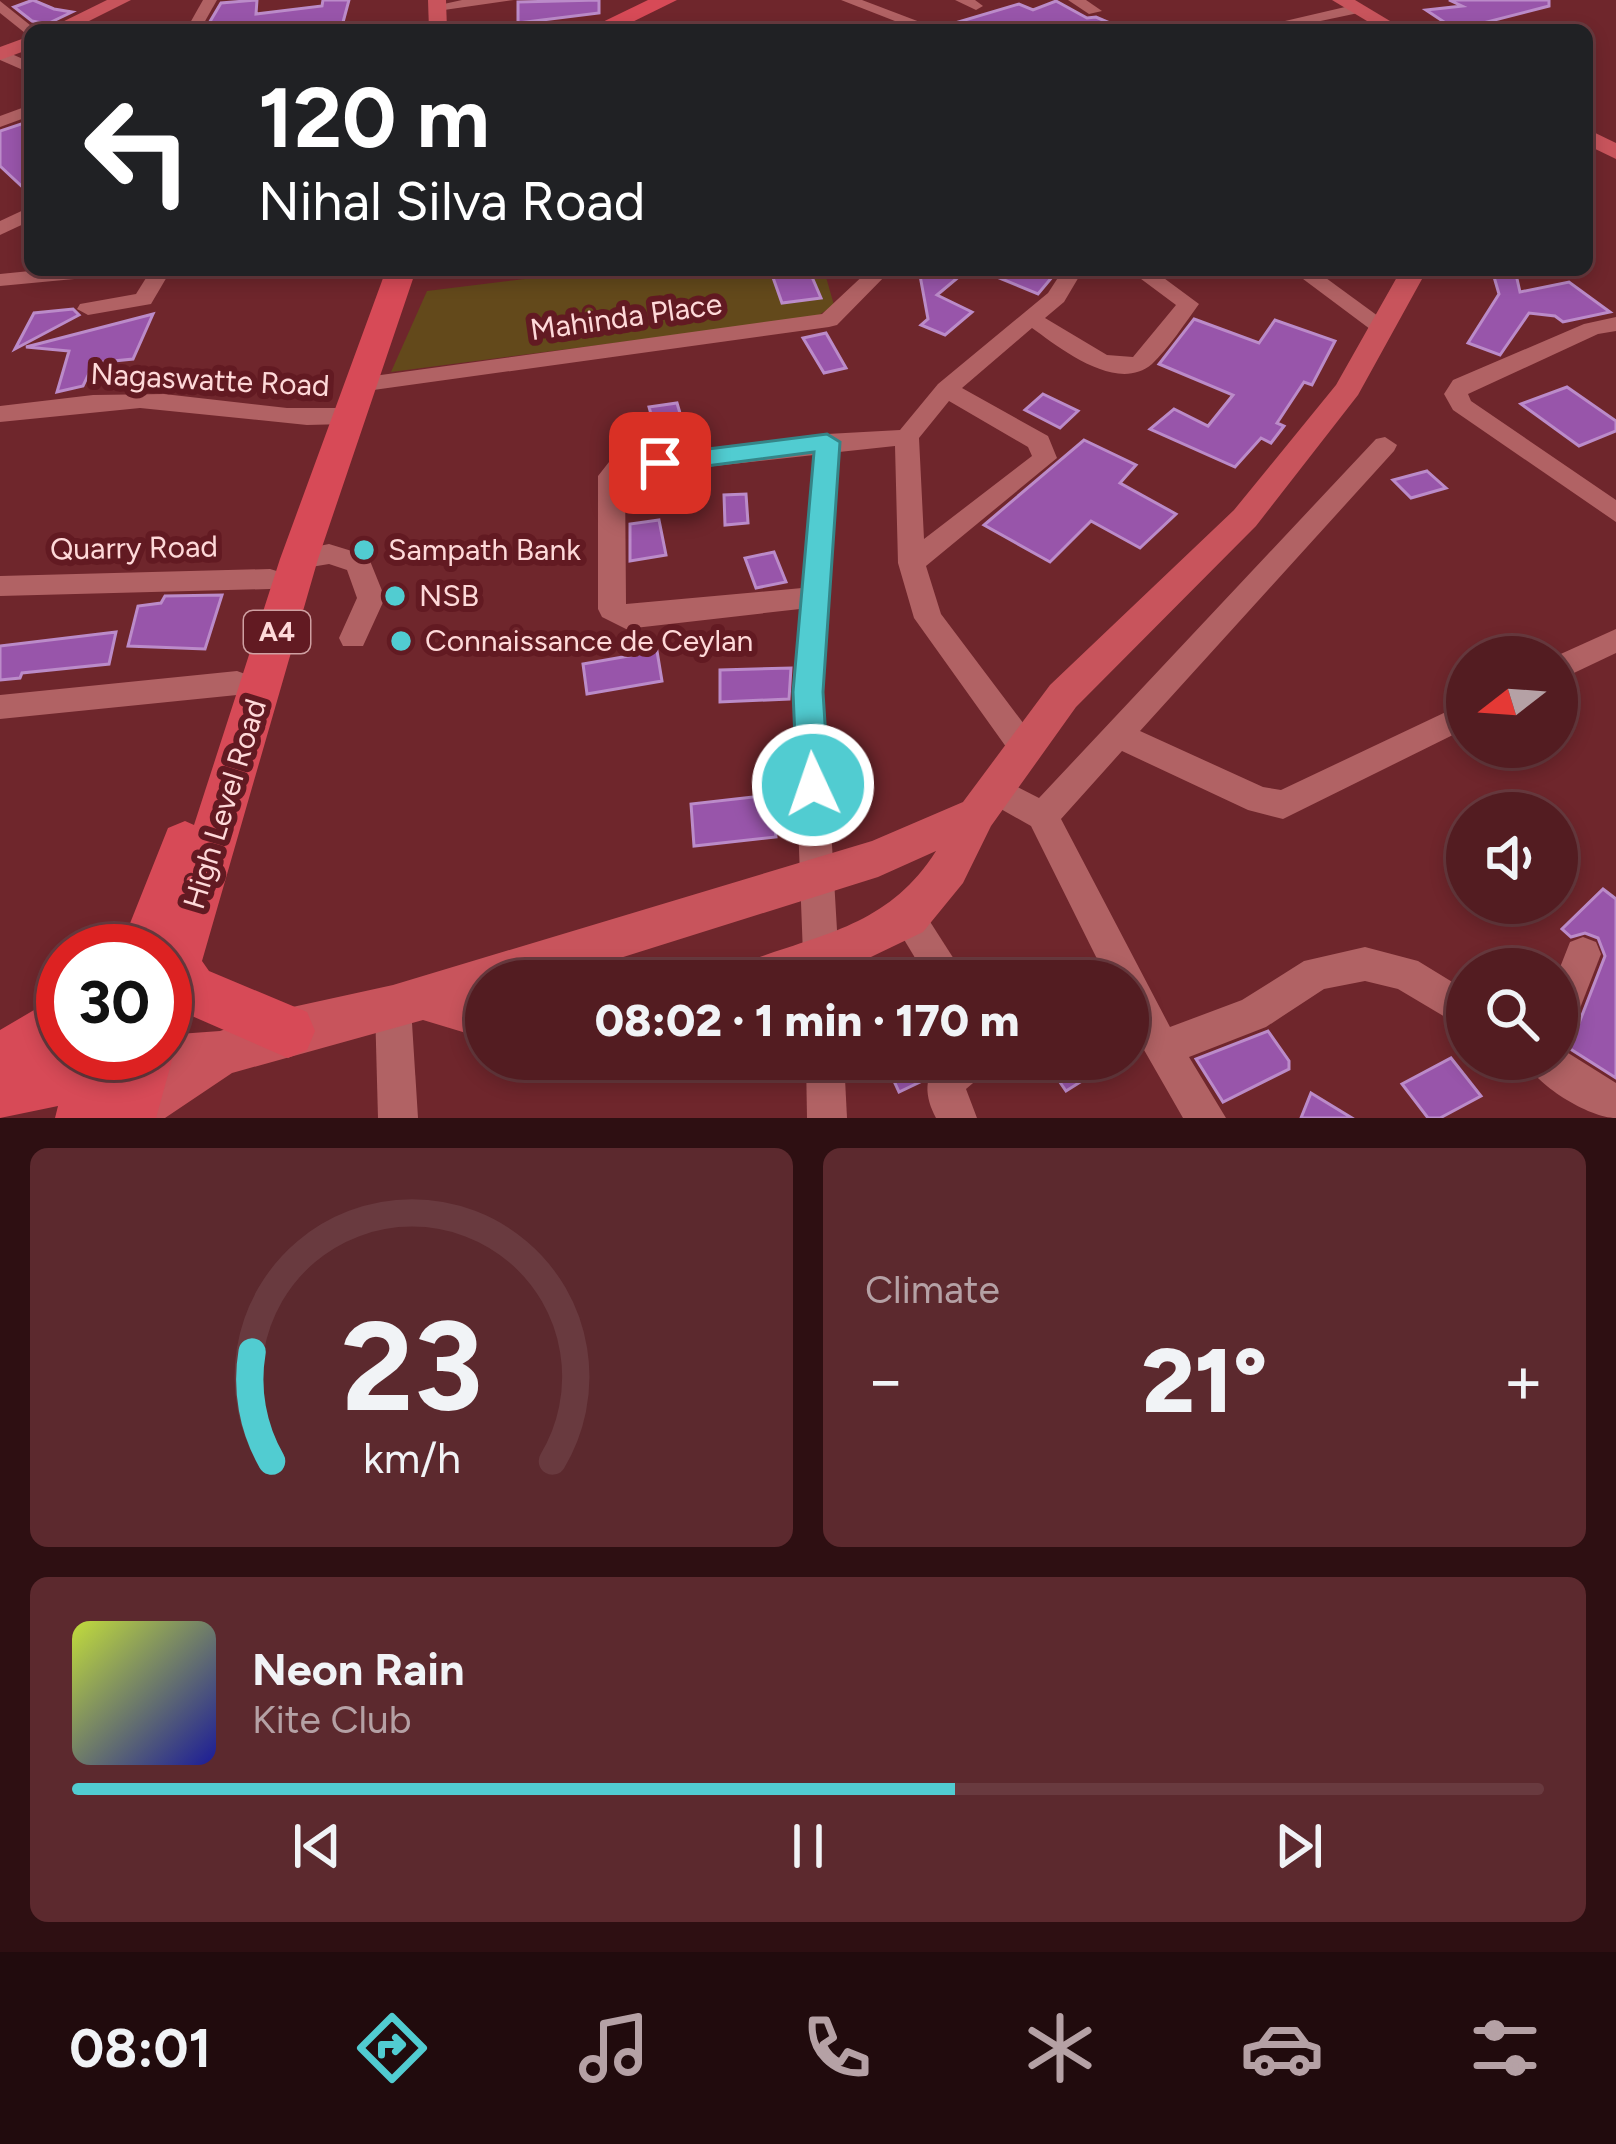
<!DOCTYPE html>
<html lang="en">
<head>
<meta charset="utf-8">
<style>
	:root { --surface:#531c21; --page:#5c292e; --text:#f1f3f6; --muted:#b5a1a5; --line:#693a3f; --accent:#51ccd1 }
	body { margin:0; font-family:Figtree,sans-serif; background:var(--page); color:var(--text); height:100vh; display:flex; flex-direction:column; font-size:45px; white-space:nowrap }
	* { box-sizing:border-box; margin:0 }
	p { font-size:39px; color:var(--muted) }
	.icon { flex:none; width:66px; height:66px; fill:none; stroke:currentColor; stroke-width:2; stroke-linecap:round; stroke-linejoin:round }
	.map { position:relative; height:1118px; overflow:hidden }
	.drawer { display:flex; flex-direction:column; gap:30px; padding:30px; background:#2e0f12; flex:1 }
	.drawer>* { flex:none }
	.banner { position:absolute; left:24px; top:24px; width:1569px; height:252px; border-radius:18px; box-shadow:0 6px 18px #0003,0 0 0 3px var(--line); background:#202124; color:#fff; overflow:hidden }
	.needle { width:78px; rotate:253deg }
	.buttons { position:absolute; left:1446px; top:636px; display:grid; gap:24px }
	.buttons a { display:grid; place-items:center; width:132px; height:132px; border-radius:50%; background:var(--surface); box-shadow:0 6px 18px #0003,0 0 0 3px var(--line); font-size:60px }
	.speed { position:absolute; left:36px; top:924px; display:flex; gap:24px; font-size:60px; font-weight:700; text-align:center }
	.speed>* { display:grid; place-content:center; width:156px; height:156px; border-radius:50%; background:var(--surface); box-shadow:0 6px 18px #0003,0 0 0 3px var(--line); line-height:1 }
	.speed .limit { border:18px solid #d22; background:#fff; color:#111 }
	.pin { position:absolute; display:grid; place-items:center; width:102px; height:102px; color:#fff; margin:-51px; border-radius:24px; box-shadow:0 6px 18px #0006 }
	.me { position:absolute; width:132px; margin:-66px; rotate:357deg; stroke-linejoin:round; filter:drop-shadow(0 0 9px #0008) }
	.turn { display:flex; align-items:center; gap:42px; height:252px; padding:0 36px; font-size:54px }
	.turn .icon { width:156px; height:156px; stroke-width:2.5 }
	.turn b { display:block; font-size:84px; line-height:102px }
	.big { font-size:90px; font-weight:800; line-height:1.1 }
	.drawer .card { flex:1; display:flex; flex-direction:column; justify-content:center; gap:18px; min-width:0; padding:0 42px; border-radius:18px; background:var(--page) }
	.drawer .dial { align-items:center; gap:0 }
	.dial svg { height:312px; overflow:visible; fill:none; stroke:var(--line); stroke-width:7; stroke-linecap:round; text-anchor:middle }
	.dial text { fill:var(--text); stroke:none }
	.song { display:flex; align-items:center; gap:36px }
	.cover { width:144px; height:144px; border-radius:18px; background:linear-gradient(135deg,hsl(70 70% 55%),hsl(240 70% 35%)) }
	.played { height:12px; border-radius:6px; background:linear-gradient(90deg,var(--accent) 60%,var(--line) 60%) }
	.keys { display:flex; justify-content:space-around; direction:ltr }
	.heat { display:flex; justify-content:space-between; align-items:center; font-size:66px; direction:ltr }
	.drawer .tiles { flex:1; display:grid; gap:30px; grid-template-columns:1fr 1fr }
	.card:last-child { grid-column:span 2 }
	.trip { position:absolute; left:465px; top:960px; width:684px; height:120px; border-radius:60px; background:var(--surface); box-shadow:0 6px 18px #0003,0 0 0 3px var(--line); font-weight:800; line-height:120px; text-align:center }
	.tabs { display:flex; height:192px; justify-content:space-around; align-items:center; background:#210b0d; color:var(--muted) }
	.tabs .icon { width:84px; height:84px }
	.tabs .active { color:var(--accent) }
	.tabs b { font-size:54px; color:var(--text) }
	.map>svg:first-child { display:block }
</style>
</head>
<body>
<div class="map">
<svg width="1616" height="1118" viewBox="0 0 1616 1118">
	<rect width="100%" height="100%" fill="#6f262c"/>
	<!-- green -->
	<path fill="#63491b" d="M599 270H824L834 305 816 317 391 372 427 291Z"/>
	<!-- building -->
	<g fill="#9855aa" stroke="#bb8bc9" stroke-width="3">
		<path d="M33 0 54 9 72 12 47 24 32 21 14 7Z"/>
		<path d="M257 0 256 14 322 6 323 0H349L342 26 205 30 221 3Z"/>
		<path d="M599 0V13L518 23V2Z"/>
		<path d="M1449 0H1549V6L1456 30 1426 10 1462 6Z"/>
		<path d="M1056 1 1087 18 1096 17 1126 30H949L948 25 1019 4 1033 10Z"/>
		<path d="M30 121V194L0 166V131Z"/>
		<path d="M809 270 821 298 782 303 771 272Z"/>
		<path d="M919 270H967L937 295 972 312 945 335 921 325 928 319Z"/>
		<path d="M980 270H1058L1038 294Z"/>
		<path d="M1492 270H1515L1520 292 1569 282 1610 312 1563 322 1555 316 1529 313 1500 355 1468 343 1499 294Z"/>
		<path d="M73 309 79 315 15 349 34 313Z"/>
		<path d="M153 314 133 359 94 363 83 386 57 392 69 351 26 347Z"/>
		<path d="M1194 319 1259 343 1275 320 1335 341 1312 385 1304 382 1277 423 1284 426 1271 443 1261 438 1235 467 1150 429 1174 409 1208 426 1233 395 1159 364Z"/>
		<path d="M826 333 846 368 824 373 803 338Z"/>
		<path d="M1567 387 1616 421V431L1579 446 1521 404Z"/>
		<path d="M1043 394 1078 411 1060 428 1025 410Z"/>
		<path d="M677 403 690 447 661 450 649 407Z"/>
		<path d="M1084 440 1136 465 1120 483 1176 514 1140 548 1091 521 1050 562 984 525Z"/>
		<path d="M1427 471 1446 488 1411 498 1393 480Z"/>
		<path d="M746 494 748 523 725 525 724 495Z"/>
		<path d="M659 520 666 555 630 561V524Z"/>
		<path d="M774 552 786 582 756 588 745 558Z"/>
		<path d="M222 595 205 649 128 646 138 606 161 603 165 596Z"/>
		<path d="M116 632 109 664 22 673 20 678 0 680V646Z"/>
		<path d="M657 651 662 681 587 694 583 664Z"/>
		<path d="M791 668 789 699 720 702V670Z"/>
		<path d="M771 795 776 837 694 846 691 804Z"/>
		<path d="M1603 889 1616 899V1078L1561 1043 1574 1036 1605 956 1598 938 1585 933 1571 937 1562 929Z"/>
		<path d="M1268 1031 1289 1061V1069L1223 1102 1196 1059Z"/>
		<path d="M1451 1058 1481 1096 1440 1118H1428L1402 1084Z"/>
		<path d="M902 1059H936L924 1080 899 1092 887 1066Z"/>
		<path d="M1044 1059H1117L1066 1091Z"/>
		<path d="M1311 1093 1352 1118H1301Z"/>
	</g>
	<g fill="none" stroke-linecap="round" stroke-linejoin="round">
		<!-- minor -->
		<g fill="#b16264" fill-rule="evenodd">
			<path d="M203 0H217L200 30H186Z"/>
			<path d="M462 0H514L437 11 430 7Z"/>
			<path d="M841 0H862L941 30H918Z"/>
			<path d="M955 0H975L983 6 976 10Z"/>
			<path d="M1068 0H1086L1102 11 1089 14Z"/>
			<path d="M0 1 35 29 30 30V37L0 13Z"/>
			<path d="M1358 4 1366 9 1363 12 1278 30H1247Z"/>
			<path d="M439 23 445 30H406Z"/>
			<path d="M0 49 30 62V73L0 60Z"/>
			<path d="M30 105V116L0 127V116Z"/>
			<path d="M30 207V221L0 235V221Z"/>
			<path d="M40 270H116L106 276 0 286V274Z"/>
			<path d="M151 270H171L151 304 88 315 77 309 80 304 136 294Z"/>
			<path d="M869 270H891L837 325 829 327 359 392 347 385 359 378 822 314Z"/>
			<path d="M1063 270H1083L1064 302 1045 318 1107 355 1133 357 1176 305 1129 270H1153L1199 304C1185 323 1169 348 1152 364 1117 394 1060 348 1032 328L962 388 1048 436 1057 458 926 566 941 614 1036 740 1041 749 1036 758 1025 762 1014 758 914 618 898 563 895 446 839 452 823 692 840 981H804L793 692 800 609 626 629 602 617 598 609V476L609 462 618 460 827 434 900 430 938 384 1048 293ZM949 401 1028 447 1032 456 924 539 919 438ZM814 455 802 588 626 604 625 476Z"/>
			<path d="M1291 270H1315L1393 327 1390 332H1374Z"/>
			<path d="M1616 317V331L1598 334 1468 394 1471 401 1616 500V522L1453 410 1444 394 1453 380 1584 324Z"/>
			<path d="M164 394 287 408H346L358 416 346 424 307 425 140 408 0 422V406L93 395Z"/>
			<path d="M1385 437 1397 445 1394 451 1140 731 1263 787 1281 790 1467 702V728L1283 819 1248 810 1122 751 1061 819 1170 1027 1242 1000 1304 961 1365 947 1418 961 1467 991V1030L1398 989 1365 981 1324 989 1266 1027 1189 1057 1226 1118H1183L1128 1022V981H1108L1031 826 985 800 980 790 985 780 996 776 1039 798 1376 439Z"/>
			<path d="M329 544 368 556 385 598 363 646H343L339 638 357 598 347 570 329 564 299 569 286 559 289 552Z"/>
			<path d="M270 569 280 572 284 579 280 586 270 589 0 596V576Z"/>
			<path d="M1616 629V653L1557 681 1554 657Z"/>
			<path d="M237 671 248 675 252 683 248 691 237 695 0 719V695Z"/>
			<path d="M908 902 920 906 968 981H929L891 918 896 906Z"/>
			<path d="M1583 937 1596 942 1601 954 1570 1034 1557 1040V975L1570 942Z"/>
			<path d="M393 989 406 994 411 1007 418 1118H378L375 1007 380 994Z"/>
			<path d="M1557 1046 1616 1083V1118C1589 1118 1534 1084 1524 1059H1557Z"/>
			<path d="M806 1059H844L847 1118H807Z"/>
			<path d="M943 1059H992L986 1072 966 1089 977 1118H936C925 1097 922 1075 943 1059Z"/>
		</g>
		<!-- major -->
		<g fill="#c8545c" fill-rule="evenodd">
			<path d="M107 0H131L71 30H46Z"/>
			<path d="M428 0H446L447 30H429Z"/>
			<path d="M1332 0H1355L1405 30H1382Z"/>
			<path d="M30 36V49L0 60V47Z"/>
			<path d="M1587 129 1616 143V159L1587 145Z"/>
			<path d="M1401 270H1427L1358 395 1256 526 1076 707 991 826 963 883 923 932 821 981H730L736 966C815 934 886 930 936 851L878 877 547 981H486V1039L423 1020 232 1073 165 1118H108L113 1096 139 1080 129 1075 124 1053H165V1035L220 1031 288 1008 393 985 872 841 963 802 1050 685 1234 510 1336 385Z"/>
		</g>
		<!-- highway -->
		<g fill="#d74a57" fill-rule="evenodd">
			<path d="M648 0H677L616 30H586Z"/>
			<path d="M386 270H416L318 559 202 961 209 971 307 1012 315 1031 307 1050 288 1058 185 1013 165 1024V951H119L168 828 185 821 194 825 280 559Z"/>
			<path d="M63 993V1053H165L166 1034 174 1053 156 1118H55L58 1106 0 1118V1030Z"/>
		</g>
	</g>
	<!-- route -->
	<path fill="#51ccd1" stroke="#358588" stroke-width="3" d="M827 434 840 442 823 692 829 785 824 795 813 799 801 795 797 785 793 692 814 452 660 472 647 463 660 455Z"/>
	<!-- markers -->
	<g fill="#51ccd1" stroke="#621a22" stroke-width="4.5">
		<circle cx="364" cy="550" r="12"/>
		<circle cx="395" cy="596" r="12"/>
		<circle cx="401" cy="641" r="12"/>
	</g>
	<g text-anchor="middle" stroke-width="12" stroke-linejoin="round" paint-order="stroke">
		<!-- shield labels -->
		<rect fill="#621a22" stroke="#cfa0a2" stroke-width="3" x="244" y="611" width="66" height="42" rx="9"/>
		<g font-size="27" font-weight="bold" fill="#fed9d9">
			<text x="277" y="641">A4</text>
		</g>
		<!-- street labels -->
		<g font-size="30" fill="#fed9d9" stroke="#621a22">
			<text transform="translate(626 317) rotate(-8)" y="10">Mahinda Place</text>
			<text transform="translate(210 380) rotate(3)" y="10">Nagaswatte Road</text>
			<text transform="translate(134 548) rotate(-1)" y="10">Quarry Road</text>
			<text transform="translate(225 804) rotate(-73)" y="10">High Level Road</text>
		</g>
		<!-- poi labels -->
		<g font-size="30" fill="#fed9d9" stroke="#621a22" text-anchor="start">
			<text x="388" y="560">Sampath Bank</text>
			<text x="419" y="606">NSB</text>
			<text x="425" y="651">Connaissance de Ceylan</text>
		</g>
	</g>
</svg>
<div class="buttons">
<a><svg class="needle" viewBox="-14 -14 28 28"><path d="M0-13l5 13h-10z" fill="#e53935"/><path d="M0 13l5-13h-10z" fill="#b5a1a5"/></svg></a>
<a><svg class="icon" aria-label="sound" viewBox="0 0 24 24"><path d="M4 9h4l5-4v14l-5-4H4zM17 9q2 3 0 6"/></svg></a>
<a><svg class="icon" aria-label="search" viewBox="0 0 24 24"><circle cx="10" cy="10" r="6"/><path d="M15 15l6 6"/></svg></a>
</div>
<div class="speed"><div class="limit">30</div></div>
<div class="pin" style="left:660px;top:463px;background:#d93025"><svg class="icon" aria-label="arrive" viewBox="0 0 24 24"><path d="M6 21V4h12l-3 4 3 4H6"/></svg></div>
<svg class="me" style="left:813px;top:785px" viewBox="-20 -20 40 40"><circle r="17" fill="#51ccd1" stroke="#fff" stroke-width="3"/><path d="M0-11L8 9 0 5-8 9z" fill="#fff"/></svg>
<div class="trip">08:02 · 1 min · 170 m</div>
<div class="banner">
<div class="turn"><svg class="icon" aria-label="left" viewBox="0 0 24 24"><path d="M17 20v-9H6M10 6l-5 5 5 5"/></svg><div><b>120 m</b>Nihal Silva Road</div></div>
</div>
</div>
<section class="drawer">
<div class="tiles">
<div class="card dial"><svg viewBox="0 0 100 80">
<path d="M14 69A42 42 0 1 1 86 69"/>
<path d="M14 69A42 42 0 0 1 9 41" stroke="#51ccd1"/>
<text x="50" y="56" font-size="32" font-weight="700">23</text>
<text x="50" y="72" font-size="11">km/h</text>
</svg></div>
<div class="card"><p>Climate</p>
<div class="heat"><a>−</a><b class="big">21°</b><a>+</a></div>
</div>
<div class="card">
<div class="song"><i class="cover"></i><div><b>Neon Rain</b><p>Kite Club</p></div></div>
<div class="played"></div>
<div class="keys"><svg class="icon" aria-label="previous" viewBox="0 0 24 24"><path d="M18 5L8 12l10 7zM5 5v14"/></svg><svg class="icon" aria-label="pause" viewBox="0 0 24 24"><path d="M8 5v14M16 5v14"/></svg><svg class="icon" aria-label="next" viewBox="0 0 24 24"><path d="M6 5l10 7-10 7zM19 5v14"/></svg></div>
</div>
</div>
</section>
<nav class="tabs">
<b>08:01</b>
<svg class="icon active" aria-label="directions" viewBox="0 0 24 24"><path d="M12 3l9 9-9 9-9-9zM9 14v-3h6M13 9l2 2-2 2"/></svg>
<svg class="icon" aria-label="music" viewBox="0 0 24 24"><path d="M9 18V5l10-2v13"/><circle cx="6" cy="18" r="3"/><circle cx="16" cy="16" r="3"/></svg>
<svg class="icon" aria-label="phone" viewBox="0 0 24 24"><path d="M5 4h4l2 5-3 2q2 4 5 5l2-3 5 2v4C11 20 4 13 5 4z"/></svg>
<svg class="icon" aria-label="climate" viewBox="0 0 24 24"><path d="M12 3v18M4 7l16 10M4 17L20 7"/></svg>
<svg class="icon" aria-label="car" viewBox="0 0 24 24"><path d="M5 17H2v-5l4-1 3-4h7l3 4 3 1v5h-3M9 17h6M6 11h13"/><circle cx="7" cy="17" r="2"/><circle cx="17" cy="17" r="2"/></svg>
<svg class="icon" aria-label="filters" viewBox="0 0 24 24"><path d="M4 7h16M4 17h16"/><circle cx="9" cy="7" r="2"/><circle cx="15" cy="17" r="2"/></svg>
</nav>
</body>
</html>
